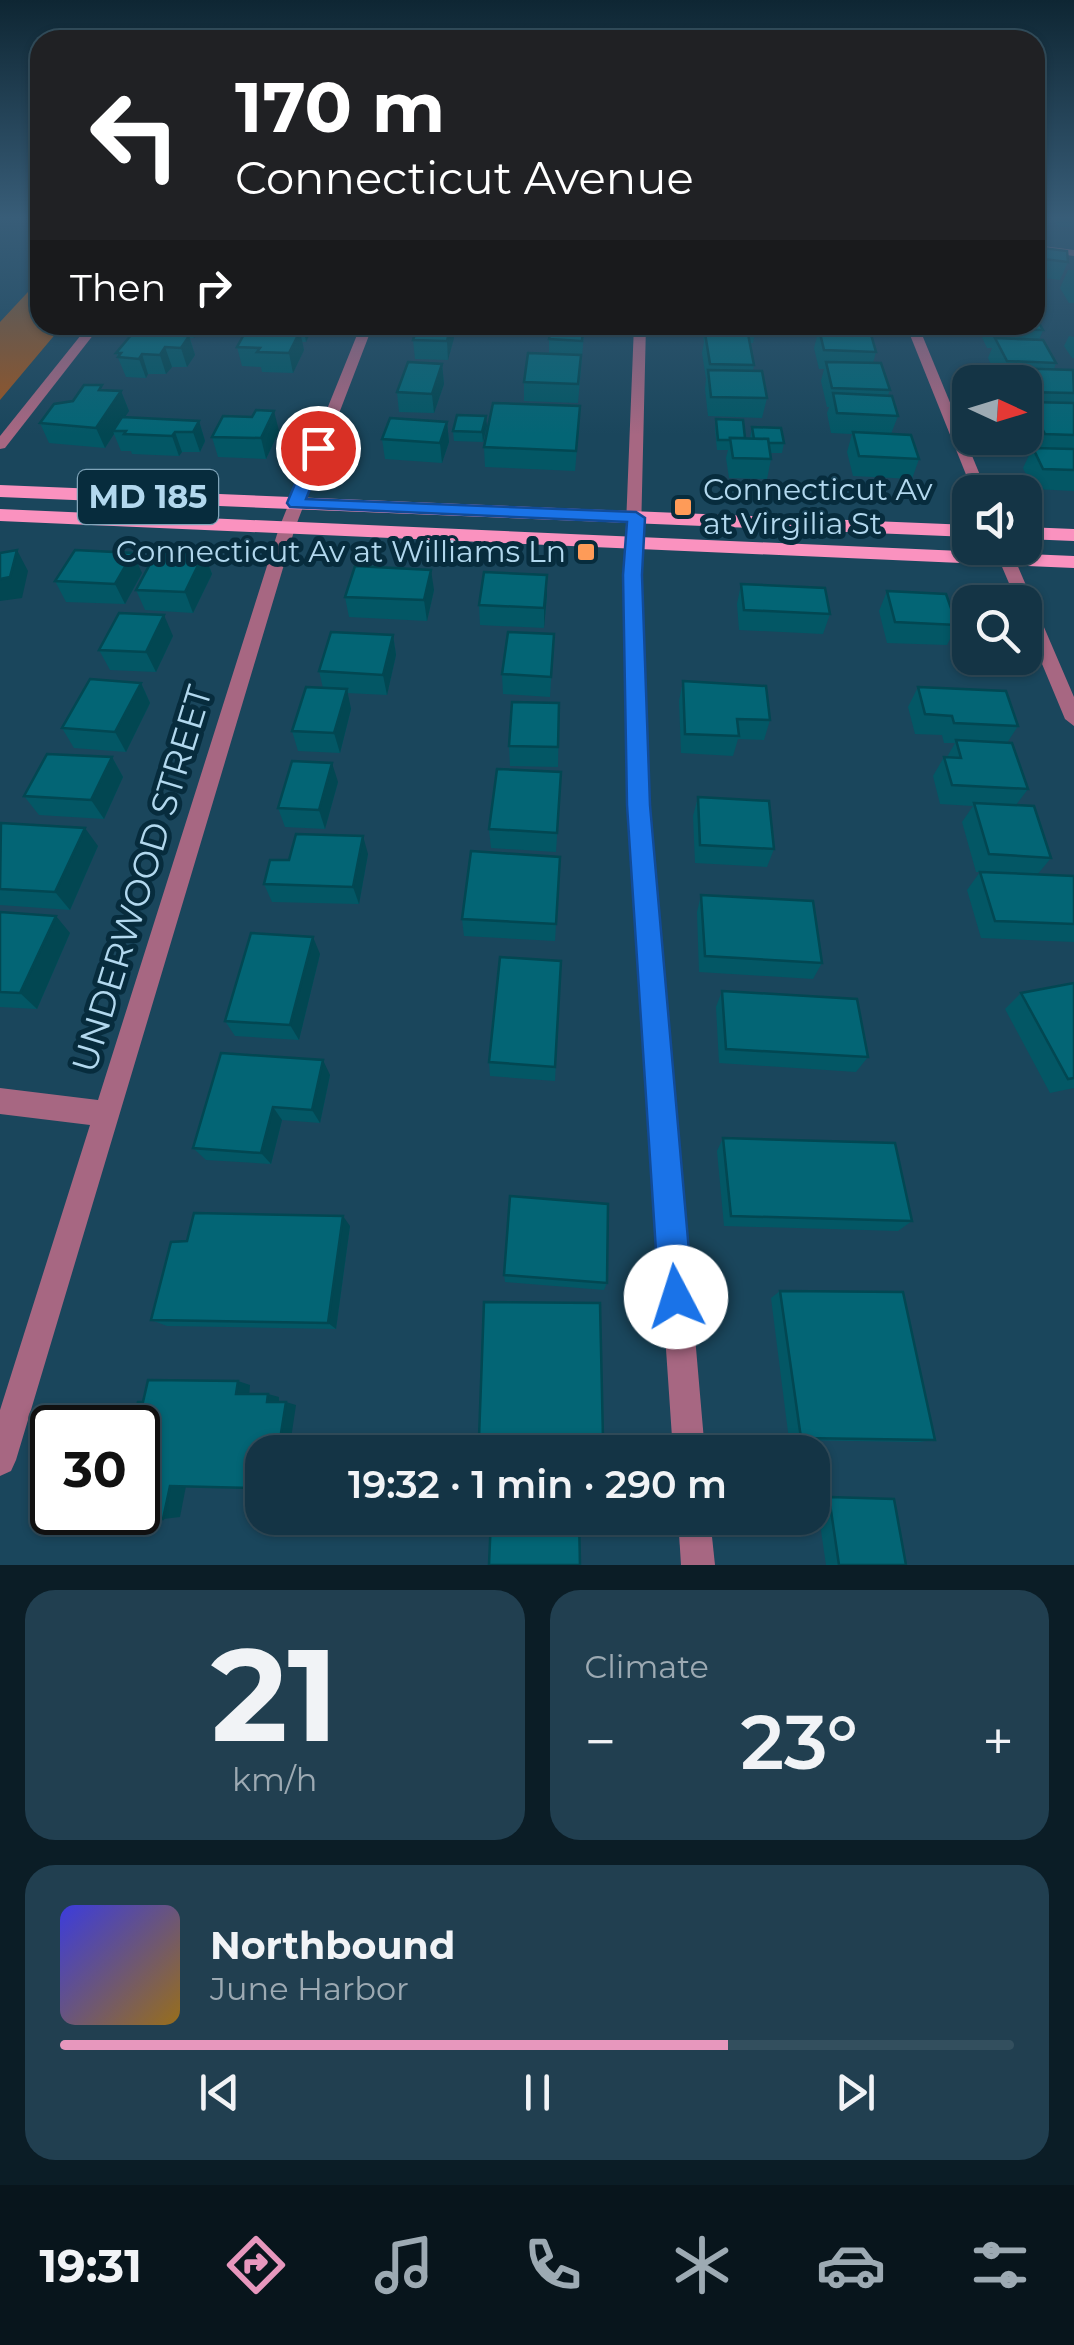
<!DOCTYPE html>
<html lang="en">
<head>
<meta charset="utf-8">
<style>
	:root { --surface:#143445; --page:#213f50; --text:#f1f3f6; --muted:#9daab3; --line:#334f5e; --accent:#e797bd }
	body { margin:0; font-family:Montserrat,sans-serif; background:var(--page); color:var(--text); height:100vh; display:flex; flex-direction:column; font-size:38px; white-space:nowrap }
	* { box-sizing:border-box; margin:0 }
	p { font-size:32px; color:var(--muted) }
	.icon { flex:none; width:55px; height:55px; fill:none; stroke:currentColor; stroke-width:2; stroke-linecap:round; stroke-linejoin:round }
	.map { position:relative; height:1565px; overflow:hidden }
	.side { display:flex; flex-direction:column; gap:25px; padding:25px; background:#0b1d26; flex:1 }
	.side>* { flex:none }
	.hud { position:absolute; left:30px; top:30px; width:1015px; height:305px; border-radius:30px; box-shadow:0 2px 8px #0004,0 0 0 2px var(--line); background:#202124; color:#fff; overflow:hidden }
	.needle { width:65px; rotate:94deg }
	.controls { position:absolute; left:952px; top:365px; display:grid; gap:20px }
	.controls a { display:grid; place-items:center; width:90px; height:90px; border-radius:20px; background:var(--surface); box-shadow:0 2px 8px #0004,0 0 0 2px var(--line); font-size:50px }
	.speed { position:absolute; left:30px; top:1405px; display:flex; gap:20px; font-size:50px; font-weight:700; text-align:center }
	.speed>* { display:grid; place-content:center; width:130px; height:130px; border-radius:50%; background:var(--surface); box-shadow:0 2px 8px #0004,0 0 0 2px var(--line); line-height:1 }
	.speed .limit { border:5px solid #111; border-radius:15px; background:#fff; color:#111 }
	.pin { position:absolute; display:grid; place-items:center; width:85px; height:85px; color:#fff; margin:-42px; border:5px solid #fff; border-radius:50%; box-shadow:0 2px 10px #0007 }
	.me { position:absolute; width:110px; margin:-55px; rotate:355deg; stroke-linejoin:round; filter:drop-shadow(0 0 8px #0008) }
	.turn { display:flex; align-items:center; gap:35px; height:210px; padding:0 40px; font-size:45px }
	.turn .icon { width:130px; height:130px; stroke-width:2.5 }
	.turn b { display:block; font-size:70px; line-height:85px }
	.then { display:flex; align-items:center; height:95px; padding:0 40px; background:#0003; gap:20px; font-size:38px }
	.big { font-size:75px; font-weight:600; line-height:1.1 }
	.side .card { flex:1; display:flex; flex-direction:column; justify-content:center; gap:15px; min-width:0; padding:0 35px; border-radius:30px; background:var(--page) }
	.side .dial { align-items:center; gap:0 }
	.dial b { font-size:130px; line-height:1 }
	.song { display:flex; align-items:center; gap:30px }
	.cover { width:120px; height:120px; border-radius:15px; background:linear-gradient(135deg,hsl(240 70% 55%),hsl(40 70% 35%)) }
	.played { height:10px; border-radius:5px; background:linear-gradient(90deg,var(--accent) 70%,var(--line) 70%) }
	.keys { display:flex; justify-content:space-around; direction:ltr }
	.heat { display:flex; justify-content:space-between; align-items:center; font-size:55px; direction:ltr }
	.side .tiles { flex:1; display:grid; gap:25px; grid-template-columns:1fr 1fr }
	.card:last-child { grid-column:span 2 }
	.trip { position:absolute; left:245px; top:1435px; width:585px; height:100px; border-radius:30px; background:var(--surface); box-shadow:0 2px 8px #0004,0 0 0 2px var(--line); font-weight:600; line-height:100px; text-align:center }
	.menu { display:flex; height:160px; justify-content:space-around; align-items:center; background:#08151c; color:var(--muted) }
	.menu .icon { width:70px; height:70px }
	.menu .active { color:var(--accent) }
	.menu b { font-size:45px; color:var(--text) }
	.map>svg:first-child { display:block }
</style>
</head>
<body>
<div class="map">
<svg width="1074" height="1565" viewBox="0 0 1074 1565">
	<rect width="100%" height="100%" fill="#1a465c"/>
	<!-- forest -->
	<path fill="#9a5522" d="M40 279V325H63L0 400V322Z"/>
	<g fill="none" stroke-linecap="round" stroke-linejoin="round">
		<!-- minor -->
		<g fill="#a76782" fill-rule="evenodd">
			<path d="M1035 245 1074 250V256L1035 251Z"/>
			<path d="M89 325H101L5 448 0 449V436Z"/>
			<path d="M361 325H373L295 528 16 1460 11 1471 0 1476V1410L90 1125 0 1114V1088L98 1100 279 528Z"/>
			<path d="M634 325H646L640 575 649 805 705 1452H673L629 805 624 575Z"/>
			<path d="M906 325H918L987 492H973Z"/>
			<path d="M994 548H1010L1074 697V726L1065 719 1025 623V602H1017Z"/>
			<path d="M678 1518H710L715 1565H681Z"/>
		</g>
		<!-- primary -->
		<g fill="#fa92bf" fill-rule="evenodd">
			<path d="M0 485 970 525V537L0 497Z"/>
			<path d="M0 509 1074 556V568L0 521Z"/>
			<path d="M1025 527 1074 529V541L1025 539Z"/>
		</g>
	</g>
	<!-- wall -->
	<g fill="#035765">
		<path d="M1052 216H1074V227H1058Z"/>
		<path d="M1035 247 1068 262 1060 280 1035 277Z"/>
		<path d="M1068 270H1074V303H1069L1060 288Z"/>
		<path d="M132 325H202V326L194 338H190L195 355 187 367H172L166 374H148L146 378 126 377 116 353 135 334Z"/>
		<path d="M277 325H314L306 342H302L304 350 293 373 262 372 261 367 242 366 237 347 278 330Z"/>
		<path d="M418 325H478V327L453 326 454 338 448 360 415 359 413 340Z"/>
		<path d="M701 325H757L753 343H750L754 365 753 371 767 398 762 418 708 416 705 389 706 379 702 353 704 342Z"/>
		<path d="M831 325H861L862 331 876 352 873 363 890 390 888 395 898 416 891 434 919 459 912 479 853 476 847 452 852 434 831 433 827 413 829 407H827L821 381 824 369H819L814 348 819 329H831Z"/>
		<path d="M970 325H1035L1043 330 1039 340 1056 363 1054 369 1074 371V491L1033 489 1023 468 1032 449 1025 435V382H998L999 381 988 358 992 348H987L979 331 982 325Z"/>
		<path d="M584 334 578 403 524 401V382L549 354V339Z"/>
		<path d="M1069 336 1074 337V358H1072L1064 346Z"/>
		<path d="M442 364 444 384 434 413 399 412 397 392Z"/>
		<path d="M104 391H121L129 411 124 417 199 421 205 441 200 452H182L179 456 132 454 131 451H121L114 434 105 448 49 443 40 423 73 401Z"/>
		<path d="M716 419 745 438H750L752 427 784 443 782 453H770L771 459 767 479 729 478 726 458 728 450H717L715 429Z"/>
		<path d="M447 422 449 442 442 463 385 459 382 439Z"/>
		<path d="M487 426 483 442 454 441 453 431Z"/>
		<path d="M579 426 575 471 485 467 484 447Z"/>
		<path d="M279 431 266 459 218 457 212 437Z"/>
		<path d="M204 553 212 574 193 613 145 610 136 590Z"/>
		<path d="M142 573 125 604 66 602 55 581Z"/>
		<path d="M741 584 830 614 823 634 739 630 737 604Z"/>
		<path d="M434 590 427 621 349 617 345 597Z"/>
		<path d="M887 591 957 625 947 645 887 643 879 611Z"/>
		<path d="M547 595 544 628 480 625 479 605Z"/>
		<path d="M554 634 550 697 503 694 502 674Z"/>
		<path d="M393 635 396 655 387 695 347 693 351 709 340 753 298 751 292 731 323 688 319 671Z"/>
		<path d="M173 636 156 672 110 670 99 650Z"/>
		<path d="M683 681 770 720 764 740 738 739 733 756 681 753 679 701Z"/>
		<path d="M141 683 150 703 126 752 74 748 62 728Z"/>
		<path d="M918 687 1018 726 1007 743 1028 789 1016 805 1051 858 1037 875 1074 876V942L981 938 967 890 980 872H982H976L962 822 973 806 940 804 933 776 944 757H947L955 743H944L942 735 915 734 908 707Z"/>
		<path d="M559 703 558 767 510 766 509 746Z"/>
		<path d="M112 757 123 777 104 819 39 815 24 796Z"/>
		<path d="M561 772 556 852 491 848 489 829Z"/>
		<path d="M338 782 325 829 285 827 278 808Z"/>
		<path d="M698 797 774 849 767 867 695 863 693 816Z"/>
		<path d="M0 825 98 846 70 910 0 905Z"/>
		<path d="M368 854 359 904 272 902 264 884 289 860Z"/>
		<path d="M560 857 555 941 464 936 462 919Z"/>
		<path d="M701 895 822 963 813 979 699 972 697 912Z"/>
		<path d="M0 912 70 933 37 1009 0 1007Z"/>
		<path d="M320 954 299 1040 235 1036 225 1021Z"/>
		<path d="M561 961 555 1081 490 1076 489 1062Z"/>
		<path d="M1074 983V1088L1050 1093 1005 1009 1021 993Z"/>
		<path d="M722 991 868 1057 856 1072 719 1063 716 1007Z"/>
		<path d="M330 1075 320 1123 282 1120 271 1164 206 1160 193 1148Z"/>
		<path d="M723 1138 912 1221 898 1231 724 1226 717 1151Z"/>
		<path d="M350 1226 336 1329 167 1326 151 1320Z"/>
		<path d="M504 1275 607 1283 604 1290 505 1282Z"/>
		<path d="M780 1291 935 1440 918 1442 789 1440 771 1298Z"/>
		<path d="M479 1438 603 1439 600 1440H481Z"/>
		<path d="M816 1496 894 1499 906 1565H826Z"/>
	</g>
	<!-- shaded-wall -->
	<g fill="#024752">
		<path d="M164 325H171L175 337 170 344Z"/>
		<path d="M190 325H202L194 338Z"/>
		<path d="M303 325H314L306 342Z"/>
		<path d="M451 325H453L454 338 448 360 447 341Z"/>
		<path d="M300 331 304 350 293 373 289 353Z"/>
		<path d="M189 336 195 355 187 367 181 348Z"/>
		<path d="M165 347 172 367 166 374 160 355Z"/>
		<path d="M142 354 148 374 146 378 139 359Z"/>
		<path d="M442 364 444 384 434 413 432 394Z"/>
		<path d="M121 391 129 411 116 431H113L114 434 105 448 96 428Z"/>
		<path d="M274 411 279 431 266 459 261 438Z"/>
		<path d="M486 416 487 426 483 442 482 432Z"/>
		<path d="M199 421 205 441 200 452 193 432Z"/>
		<path d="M447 422 449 442 442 463 440 443Z"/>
		<path d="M175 432 182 452 179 456 172 436Z"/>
		<path d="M17 550 28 571 22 598 0 601V579Z"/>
		<path d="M133 553 142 573 125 604 115 584Z"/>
		<path d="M204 553 212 574 193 613 185 592Z"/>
		<path d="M431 570 434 590 427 621 424 600Z"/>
		<path d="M547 575V595L544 628V608Z"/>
		<path d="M164 615 173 636 156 672 146 652Z"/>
		<path d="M393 635 396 655 387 695 383 675Z"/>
		<path d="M141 683 150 703 126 752 115 732Z"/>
		<path d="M347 689 351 709 340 753 334 733Z"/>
		<path d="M112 757 123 777 104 819 91 800Z"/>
		<path d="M332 763 338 782 325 829 319 810Z"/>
		<path d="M85 828 98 846 70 910 55 892Z"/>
		<path d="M363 836 368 854 359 904 353 887Z"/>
		<path d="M56 916 70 933 37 1009 20 993Z"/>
		<path d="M313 937 320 954 299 1040 290 1025Z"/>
		<path d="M323 1060 330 1075 320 1123 312 1110Z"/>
		<path d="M273 1107 282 1120 271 1164 261 1153Z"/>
		<path d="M343 1216 350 1226 336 1329 328 1323Z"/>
		<path d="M238 1381 250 1385 249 1397 236 1394Z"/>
		<path d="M268 1394 279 1397V1405L267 1402Z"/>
		<path d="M286 1402 296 1405 289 1452H278Z"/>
		<path d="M254 1480H262V1487L252 1488Z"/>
		<path d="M170 1486H186L180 1517 163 1519Z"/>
	</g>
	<!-- building -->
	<g fill="#036575" stroke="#024752" stroke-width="2.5">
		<path d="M1035 247 1067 251 1068 262 1035 258Z"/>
		<path d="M1035 316 1043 330 995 329 993 325H1035Z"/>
		<path d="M418 325H451L447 341 413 340Z"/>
		<path d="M552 325H583L582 341 549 339Z"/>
		<path d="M835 325H861L862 331 836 330Z"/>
		<path d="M247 329 300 331 289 353 257 352 260 348 237 347Z"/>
		<path d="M819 329 870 331 876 352 824 350Z"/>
		<path d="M705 333 748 334 754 365 710 364Z"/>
		<path d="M132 334 189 336 181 348 165 347 160 355 142 354 139 359 118 357 121 353H116Z"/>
		<path d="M995 338 1043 340 1056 363 1007 361Z"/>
		<path d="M528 353 581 355 578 384 524 382Z"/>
		<path d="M408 362 442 364 432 394 397 392Z"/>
		<path d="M826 362 881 363 890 390 832 388Z"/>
		<path d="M1004 368 1073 370 1074 393 1025 392V382H1012Z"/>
		<path d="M708 370 762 371 767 398 711 397Z"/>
		<path d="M84 385H102L99 390 121 391 96 428 40 423 54 404 73 401Z"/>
		<path d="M833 393 892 396 898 416 837 413Z"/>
		<path d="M1028 402 1074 403V435L1045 434Z"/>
		<path d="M493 403 580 406 576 451 484 447Z"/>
		<path d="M256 410 274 411 261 438 212 437 223 416 252 417Z"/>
		<path d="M457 415 486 416 482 432 453 431Z"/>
		<path d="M122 417 199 421 193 432H175L172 436 124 434 126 431H113Z"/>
		<path d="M390 418 447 422 440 443 382 439Z"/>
		<path d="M716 419 743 420 745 438H730V440H718Z"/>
		<path d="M752 427 781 428 784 443H768V439H754Z"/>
		<path d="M853 432 911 435 919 459 859 456Z"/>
		<path d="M730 438 768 439 771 459 733 458Z"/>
		<path d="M1033 448 1074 449V470L1043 469Z"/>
		<path d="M17 550 10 577 0 579V553Z"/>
		<path d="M75 550 133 553 115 584 55 581Z"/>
		<path d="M157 551 204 553 185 592 136 590Z"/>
		<path d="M355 566 431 570 424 600 345 597Z"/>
		<path d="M484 572 547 575 544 608 479 605Z"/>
		<path d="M741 584 825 588 830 614 744 610Z"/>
		<path d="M887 591 946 594 957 625 895 622Z"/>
		<path d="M119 613 164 615 146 652 99 650Z"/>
		<path d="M331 632 393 635 383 675 319 671Z"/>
		<path d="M508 632 554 634 551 677 502 674Z"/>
		<path d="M90 679 141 683 115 732 62 728Z"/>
		<path d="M683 681 766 686 770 720 737 719 739 736 685 734Z"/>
		<path d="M306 687 347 689 334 733 292 731Z"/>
		<path d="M918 687 1006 691 1018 726 954 723 952 716 925 714Z"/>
		<path d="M512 702 559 703 558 747 509 746Z"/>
		<path d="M956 740 1012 743 1028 789 952 785 944 757 961 758Z"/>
		<path d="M47 754 112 757 91 800 24 796Z"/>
		<path d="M292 761 332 763 319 810 278 808Z"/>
		<path d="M497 769 561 772 557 833 489 829Z"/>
		<path d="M698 797 769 801 774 849 700 845Z"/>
		<path d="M974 803 1034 806 1051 858 989 854Z"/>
		<path d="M1 823 85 828 55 892 0 889Z"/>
		<path d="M296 834 363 836 353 887 264 884 270 860H289Z"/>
		<path d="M471 851 560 857 556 924 462 919Z"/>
		<path d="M980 872 1074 876V924L995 921Z"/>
		<path d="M701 895 813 901 822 963 705 956Z"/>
		<path d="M0 912 56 916 20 993 0 992Z"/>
		<path d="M251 933 313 937 290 1025 225 1021Z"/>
		<path d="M500 957 561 961 555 1067 489 1062Z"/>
		<path d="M1074 983V1078L1068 1079 1021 993Z"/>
		<path d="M722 991 857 999 868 1057 726 1049Z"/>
		<path d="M221 1053 323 1060 312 1110 273 1107 261 1153 193 1148Z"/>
		<path d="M723 1138 895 1143 912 1221 731 1216Z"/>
		<path d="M510 1196 608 1204 607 1283 504 1275Z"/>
		<path d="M194 1213 343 1216 328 1323 151 1320 171 1242 187 1241Z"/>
		<path d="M780 1291 903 1292 935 1440 801 1438Z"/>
		<path d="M484 1302 600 1303 603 1439 479 1438Z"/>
		<path d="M148 1380 238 1381 236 1394H268L267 1402H286L278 1452H262V1480H254L252 1488 170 1486 163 1519H111L113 1512H138V1428H132L138 1402H143Z"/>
		<path d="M829 1497 894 1499 906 1565H839Z"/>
		<path d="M491 1518H579L580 1565H489Z"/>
	</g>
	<!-- sky -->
	<linearGradient id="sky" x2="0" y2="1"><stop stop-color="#0e2633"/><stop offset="0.5" stop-color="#385d78"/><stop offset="1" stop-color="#385d78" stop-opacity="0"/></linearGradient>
	<rect width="1074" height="435" fill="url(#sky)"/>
	<!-- route -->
	<path fill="#1a73e8" stroke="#114b97" stroke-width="2.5" d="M318 444 326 448 306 499 636 512 645 518 642 575 650 805 693 1297 688 1308 676 1313 664 1308 659 1297 627 805 623 575 627 522 290 507 287 503 310 448Z"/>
	<!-- markers -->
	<g fill="#fe9b58" stroke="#072c3d" stroke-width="4">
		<rect x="673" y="497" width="20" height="20" rx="5"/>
		<rect x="576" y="542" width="20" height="20" rx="5"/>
	</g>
	<g text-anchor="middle" stroke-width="10" stroke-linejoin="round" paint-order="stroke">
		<!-- far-poi labels -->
		<g font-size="30" fill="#b2d8ee" stroke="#072c3d" text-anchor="start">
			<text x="703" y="500">Connecticut Av<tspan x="703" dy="34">at Virgilia St</tspan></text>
			<text x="566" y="562" text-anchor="end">Connecticut Av at Williams Ln</text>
		</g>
		<!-- shield labels -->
		<rect fill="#072c3d" stroke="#7fa4b9" stroke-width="2.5" x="78" y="470" width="140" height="54" rx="8"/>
		<g font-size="32" font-weight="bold" fill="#b2d8ee">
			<text x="148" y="508">MD 185</text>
		</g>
		<!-- street labels -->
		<g font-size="35" fill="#b2d8ee" stroke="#072c3d">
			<text transform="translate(142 879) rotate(-73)" y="12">UNDERWOOD STREET</text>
		</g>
	</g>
</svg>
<div class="controls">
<a><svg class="needle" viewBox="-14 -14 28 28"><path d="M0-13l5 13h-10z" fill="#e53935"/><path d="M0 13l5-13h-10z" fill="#9daab3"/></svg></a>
<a><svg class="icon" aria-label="sound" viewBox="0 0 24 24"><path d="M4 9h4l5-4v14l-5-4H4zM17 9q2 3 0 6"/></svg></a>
<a><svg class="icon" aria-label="search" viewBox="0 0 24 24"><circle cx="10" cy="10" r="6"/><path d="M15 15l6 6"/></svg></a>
</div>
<div class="speed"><div class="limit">30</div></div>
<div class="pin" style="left:318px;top:448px;background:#d93025"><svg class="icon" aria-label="arrive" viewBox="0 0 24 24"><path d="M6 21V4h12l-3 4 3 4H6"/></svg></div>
<svg class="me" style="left:676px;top:1297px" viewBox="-20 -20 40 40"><circle r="19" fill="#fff"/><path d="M0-13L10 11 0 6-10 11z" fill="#1a73e8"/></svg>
<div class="trip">19:32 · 1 min · 290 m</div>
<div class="hud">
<div class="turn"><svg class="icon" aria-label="left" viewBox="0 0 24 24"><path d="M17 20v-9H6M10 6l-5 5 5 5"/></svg><div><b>170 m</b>Connecticut Avenue</div></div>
<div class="then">Then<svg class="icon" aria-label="right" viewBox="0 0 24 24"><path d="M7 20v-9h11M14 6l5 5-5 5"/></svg></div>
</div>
</div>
<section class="side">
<div class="tiles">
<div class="card dial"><b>21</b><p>km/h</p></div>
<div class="card"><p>Climate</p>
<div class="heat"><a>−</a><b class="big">23°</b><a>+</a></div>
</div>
<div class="card">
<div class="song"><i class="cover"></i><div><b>Northbound</b><p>June Harbor</p></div></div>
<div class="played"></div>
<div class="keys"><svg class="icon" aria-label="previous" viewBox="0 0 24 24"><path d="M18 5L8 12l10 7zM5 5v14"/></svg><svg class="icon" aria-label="pause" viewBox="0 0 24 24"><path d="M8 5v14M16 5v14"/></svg><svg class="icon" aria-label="next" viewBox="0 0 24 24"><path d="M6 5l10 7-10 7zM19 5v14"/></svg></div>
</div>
</div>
</section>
<nav class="menu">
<b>19:31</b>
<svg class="icon active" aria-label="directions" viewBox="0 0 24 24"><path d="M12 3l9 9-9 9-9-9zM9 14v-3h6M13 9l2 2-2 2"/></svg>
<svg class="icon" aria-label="music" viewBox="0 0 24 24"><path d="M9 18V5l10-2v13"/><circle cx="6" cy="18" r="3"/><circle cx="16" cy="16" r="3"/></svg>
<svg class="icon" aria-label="phone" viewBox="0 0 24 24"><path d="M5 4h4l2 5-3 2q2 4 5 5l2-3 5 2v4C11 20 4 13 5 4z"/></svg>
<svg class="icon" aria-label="climate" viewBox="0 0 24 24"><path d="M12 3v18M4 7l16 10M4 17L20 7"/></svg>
<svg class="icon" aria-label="car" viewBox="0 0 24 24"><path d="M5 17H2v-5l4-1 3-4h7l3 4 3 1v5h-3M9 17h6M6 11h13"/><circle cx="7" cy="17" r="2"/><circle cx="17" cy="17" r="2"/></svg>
<svg class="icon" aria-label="filters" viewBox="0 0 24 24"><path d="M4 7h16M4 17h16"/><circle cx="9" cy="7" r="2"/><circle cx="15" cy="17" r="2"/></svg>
</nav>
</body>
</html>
